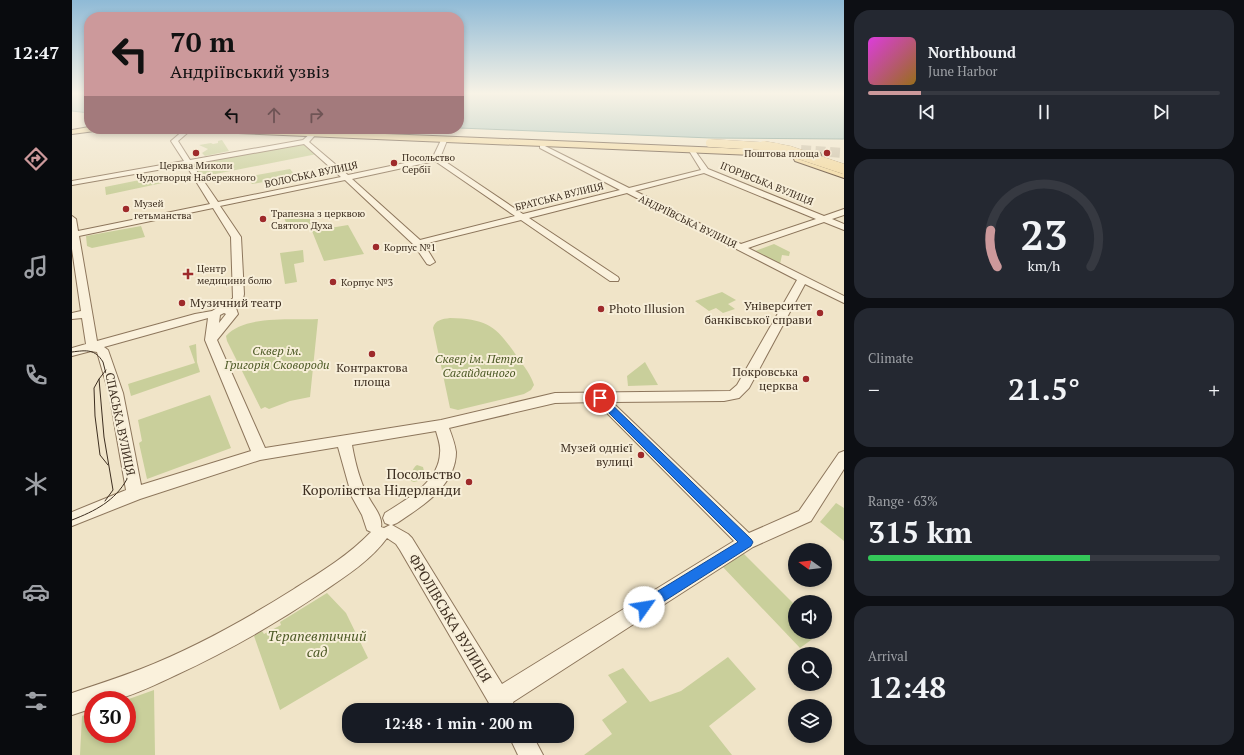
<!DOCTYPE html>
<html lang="en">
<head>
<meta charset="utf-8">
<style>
	:root { --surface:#171b24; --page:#242831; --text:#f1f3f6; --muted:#9ea1a6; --line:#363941; --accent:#cc999b }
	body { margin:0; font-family:"PT Serif",serif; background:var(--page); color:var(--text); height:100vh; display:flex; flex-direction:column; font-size:15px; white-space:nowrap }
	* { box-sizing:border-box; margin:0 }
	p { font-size:13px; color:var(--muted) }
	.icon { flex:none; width:22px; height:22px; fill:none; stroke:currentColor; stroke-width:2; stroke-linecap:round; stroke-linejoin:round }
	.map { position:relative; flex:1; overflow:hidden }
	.drawer { display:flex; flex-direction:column; gap:10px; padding:10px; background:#0d0f14; width:400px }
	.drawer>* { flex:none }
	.guide { position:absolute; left:12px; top:12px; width:380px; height:122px; border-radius:16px; box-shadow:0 2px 6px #0003; background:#cc999b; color:#111; overflow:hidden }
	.needle { width:26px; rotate:285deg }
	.fabs { position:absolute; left:716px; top:543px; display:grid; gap:8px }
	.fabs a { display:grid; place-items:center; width:44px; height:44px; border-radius:50%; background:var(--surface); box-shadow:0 2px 6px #0003; font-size:20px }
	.speed { position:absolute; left:12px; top:691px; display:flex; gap:8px; font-size:20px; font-weight:700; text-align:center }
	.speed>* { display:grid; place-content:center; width:52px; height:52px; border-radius:50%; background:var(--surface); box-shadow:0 2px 6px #0003; line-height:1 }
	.speed .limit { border:6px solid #d22; background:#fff; color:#111 }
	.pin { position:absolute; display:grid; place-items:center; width:34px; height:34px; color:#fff; margin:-17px; border:2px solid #fff; border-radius:50%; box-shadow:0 1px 4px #0007 }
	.me { position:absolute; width:44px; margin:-22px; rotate:58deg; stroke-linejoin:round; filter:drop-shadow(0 0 3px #0008) }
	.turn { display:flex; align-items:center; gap:14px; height:84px; padding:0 20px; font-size:18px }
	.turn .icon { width:52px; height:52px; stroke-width:2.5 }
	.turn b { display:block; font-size:28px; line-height:34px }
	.lanes { display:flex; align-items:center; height:38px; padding:0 20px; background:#0003; justify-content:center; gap:20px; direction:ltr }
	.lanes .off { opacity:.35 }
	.big { font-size:30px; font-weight:700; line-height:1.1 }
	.drawer .widget { flex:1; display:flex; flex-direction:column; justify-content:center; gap:6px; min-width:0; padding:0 14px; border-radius:16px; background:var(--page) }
	.drawer .dial { align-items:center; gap:0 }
	.dial svg { height:104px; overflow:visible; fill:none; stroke:var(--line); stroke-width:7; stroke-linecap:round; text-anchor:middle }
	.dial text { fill:var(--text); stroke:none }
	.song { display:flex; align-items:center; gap:12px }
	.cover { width:48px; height:48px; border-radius:6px; background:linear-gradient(135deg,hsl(300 70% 55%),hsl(40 70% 35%)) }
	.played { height:4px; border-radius:2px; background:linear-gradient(90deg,var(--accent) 15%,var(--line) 15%) }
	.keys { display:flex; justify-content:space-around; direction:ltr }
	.heat { display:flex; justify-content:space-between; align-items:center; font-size:22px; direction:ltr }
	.charge { height:6px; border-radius:3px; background:linear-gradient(90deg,#34c759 63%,var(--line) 0) }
	.trip { position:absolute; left:270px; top:703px; width:232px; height:40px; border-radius:16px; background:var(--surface); box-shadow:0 2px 6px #0003; font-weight:700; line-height:40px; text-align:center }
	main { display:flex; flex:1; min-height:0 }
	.dock { display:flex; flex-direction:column; width:72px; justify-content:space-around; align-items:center; background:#090b0e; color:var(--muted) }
	.dock .icon { width:28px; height:28px }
	.dock .on { color:var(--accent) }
	.dock b { font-size:18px; color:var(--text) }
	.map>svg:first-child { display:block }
</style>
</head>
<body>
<main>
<nav class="dock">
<b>12:47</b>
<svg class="icon on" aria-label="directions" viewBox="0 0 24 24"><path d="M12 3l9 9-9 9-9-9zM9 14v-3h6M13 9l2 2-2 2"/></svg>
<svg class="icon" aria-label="music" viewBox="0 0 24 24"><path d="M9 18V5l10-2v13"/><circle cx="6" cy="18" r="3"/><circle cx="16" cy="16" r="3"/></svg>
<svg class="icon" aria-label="phone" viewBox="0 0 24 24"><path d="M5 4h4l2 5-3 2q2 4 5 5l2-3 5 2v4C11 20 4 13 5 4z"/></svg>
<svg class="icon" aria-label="climate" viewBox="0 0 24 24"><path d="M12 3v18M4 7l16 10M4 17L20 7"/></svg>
<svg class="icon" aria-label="car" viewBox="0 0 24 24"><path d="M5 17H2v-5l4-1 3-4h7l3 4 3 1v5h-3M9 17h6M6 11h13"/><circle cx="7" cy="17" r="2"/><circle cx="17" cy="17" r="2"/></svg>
<svg class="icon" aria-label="filters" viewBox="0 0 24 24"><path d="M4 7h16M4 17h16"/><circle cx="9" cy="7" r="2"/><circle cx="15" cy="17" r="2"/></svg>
</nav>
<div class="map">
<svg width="772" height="755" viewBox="0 0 772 755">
	<rect width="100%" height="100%" fill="#f0e4c8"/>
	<!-- green -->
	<g fill="#c9cf9b">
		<path d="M150 140 157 151 133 156 130 153 136 149 127 145 139 143 141 144 146 143V141Z"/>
		<path d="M227 144H232L245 154 128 177 120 164Z"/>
		<path d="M218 169 224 176 180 184 174 177Z"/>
		<path d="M92 175 95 182 34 195 33 187Z"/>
		<path d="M236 211 239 224 223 226V224L215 225 211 215Z"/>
		<path d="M276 225 292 254 252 261 240 231Z"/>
		<path d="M69 226 73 237 20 248 15 246 14 236Z"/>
		<path d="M702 244 718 252 717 256 710 255 708 264 683 251Z"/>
		<path d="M231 250 232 262 222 264 225 282 213 284 208 253Z"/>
		<path d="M650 292 664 300 656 304 663 309 651 313 644 308 637 311 623 301Z"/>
		<path d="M378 318C417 319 425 327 446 358 452 366 459 375 462 385L459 390 452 394 386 410 378 408 361 328C363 320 370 319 378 318Z"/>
		<path d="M246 319 238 397 218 401 197 409 193 407 189 409 155 341 154 336C172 315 220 320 246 319Z"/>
		<path d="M124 344 125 362 128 372 59 396 56 384 123 363 117 346Z"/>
		<path d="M573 362 586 385 556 386 555 376Z"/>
		<path d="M138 395 159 448 75 479 67 443 70 441 66 420Z"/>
		<path d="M345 465 351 467 352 471 346 481 342 482 339 481C339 475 340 468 345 465Z"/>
		<path d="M764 503 772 508V541L748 522Z"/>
		<path d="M671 553 723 605V632H750L728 648 649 565Z"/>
		<path d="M255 593 274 613 296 658 208 710 182 636 190 631 192 634 209 625 208 622Z"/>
		<path d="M656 657 684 689 637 726 660 755H512L540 734 530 720 555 702 536 675 551 668 578 702 609 691Z"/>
		<path d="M82 690 83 755H8L10 716 21 712V734H55V700H54Z"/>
	</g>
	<!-- water -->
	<g fill="#a9c4bc" stroke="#6f938a">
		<path d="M0 93H17V113L0 111Z"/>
		<path d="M387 93H772V139L639 138 387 128Z"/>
	</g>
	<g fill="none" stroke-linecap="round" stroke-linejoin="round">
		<!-- major-tunnel -->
		<path stroke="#ccc0a6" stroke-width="10" stroke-dasharray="10 4.5" stroke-linecap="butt" d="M729 150 772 153"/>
		<!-- minor casing -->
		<g stroke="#8d765c" stroke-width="2">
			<g id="minor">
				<path d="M113 129H120L106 141 118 160 231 140 240 132H244V134L237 142 276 175 361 157 370 138 375 137 376 138 368 158 451 214 548 190 468 148V144L479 142V144L473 146 557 188 629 170 616 149 619 147 621 148 636 169 752 216 772 209V215L760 219 772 224V230L752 222 676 248 772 296V303L733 284 677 388 667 398 652 401 540 402 677 533 727 511 767 453 772 451V469L739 521 681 547 441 702 444 710H421L328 550 324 544 315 538C299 560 274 576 252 591 205 623 156 651 104 675 85 684 65 694 45 699 38 701 29 700 21 700V708L0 715V693C23 685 46 678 69 669 122 648 173 620 222 589 249 572 277 555 299 532L295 530 290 515 280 497 266 447 188 460 68 499 0 526V512L54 490 37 393 25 352 19 351 0 356V348L14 344 10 318 0 319V313L9 311 0 249V216L4 219 6 231 138 204 114 165 0 185V181L112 161 99 141ZM232 144 269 177 146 202 120 164ZM363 161 443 216 348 240 280 179ZM632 173 744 219 669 244 563 191ZM273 180 342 245 355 264 358 265 363 262 352 244 449 220 538 281H546L547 279 546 277 457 218 555 193 725 280 665 385 658 391 483 393 369 420 193 448 145 340 166 314 164 308 171 299 172 294 169 237 148 206ZM141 208 159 237 161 298 154 306 145 308 140 311 123 314 25 341 7 236ZM152 313 154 314 147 323 148 315ZM136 318 133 340 179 451 69 485 51 393 36 350 32 347ZM524 402 662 541 430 684 340 538 336 534 320 525 325 523C349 507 384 486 384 452 383 444 380 436 377 428L483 403ZM364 431C366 438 369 446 368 453 367 482 335 499 313 513L311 518 313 523 318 525 312 528 309 527C311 517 302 507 297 498 288 483 283 462 280 445Z"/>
				<path d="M437 736H461L471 755H446Z"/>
			</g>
		</g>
		<!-- major casing -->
		<g stroke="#5b4430" stroke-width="2">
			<g id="major">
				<path d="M17 127V129H27L23 131 0 134V130Z"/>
				<path d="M115 129 242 131 745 152 748 153 749 155 748 157H727L772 172V178L723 161 722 159 725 157 119 131Z"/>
			</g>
		</g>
		<!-- minor -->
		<use href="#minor" fill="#faf1dc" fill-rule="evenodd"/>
		<!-- major -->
		<use href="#major" fill="#f3d9a0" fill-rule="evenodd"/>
		<!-- tram -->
		<g stroke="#3d2e20" stroke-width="1">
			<path d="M0 352C15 350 23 349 31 362L44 413 55 479C43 501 23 511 0 520"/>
			<path d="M27 379 22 388 23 416 28 455 36 465"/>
			<path d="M33 501 41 490 32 437 27 379 34 370"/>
		</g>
		<!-- major-bridge-far1 casing -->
		<g stroke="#5b4430" stroke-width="8" stroke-linecap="butt">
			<path id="major-bridge-far1" d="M638 143 704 147"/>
		</g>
		<!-- major-bridge casing -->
		<g stroke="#5b4430" stroke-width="10" stroke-linecap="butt">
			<path id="major-bridge" d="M692 146 718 151 772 169"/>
		</g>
		<!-- major-bridge-far1 -->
		<use href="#major-bridge-far1" stroke="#f3d9a0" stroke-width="8"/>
		<!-- major-bridge -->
		<use href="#major-bridge" stroke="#f3d9a0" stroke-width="10"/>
	</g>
	<!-- sky -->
	<linearGradient id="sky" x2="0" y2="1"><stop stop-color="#8fbad6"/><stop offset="0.47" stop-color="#f8f3e6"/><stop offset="1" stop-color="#f8f3e6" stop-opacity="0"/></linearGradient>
	<rect width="772" height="199" fill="url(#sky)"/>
	<!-- route -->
	<path fill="#1a73e8" stroke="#114b97" d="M528 395 531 396 679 539 681 542 679 546 572 614 568 612 566 607 568 602 666 542 524 400 523 398 524 396Z"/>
	<!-- markers -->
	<g fill="#9e2a2b" stroke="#f7eed8" stroke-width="1.5">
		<circle cx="124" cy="153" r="4"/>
		<circle cx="755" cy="153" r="4"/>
		<circle cx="322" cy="163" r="4"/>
		<circle cx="54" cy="209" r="4"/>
		<circle cx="191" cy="219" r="4"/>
		<circle cx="304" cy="247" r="4"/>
		<path d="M114 268h4v4h4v4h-4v4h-4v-4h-4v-4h4z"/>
		<circle cx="261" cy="282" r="4"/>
		<circle cx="110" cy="303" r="4"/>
		<circle cx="529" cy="309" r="4"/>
		<circle cx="748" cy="313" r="4"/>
		<circle cx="300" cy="354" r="4"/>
		<circle cx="734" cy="379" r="4"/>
		<circle cx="569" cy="455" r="4"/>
		<circle cx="397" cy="482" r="4"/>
	</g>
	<g text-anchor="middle" stroke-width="4" stroke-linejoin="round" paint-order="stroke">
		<!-- far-poi labels -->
		<g font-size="10" fill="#3d2e20" stroke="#f7eed8" text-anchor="start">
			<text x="747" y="157" text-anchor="end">Поштова площа</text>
			<text x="330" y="161">Посольство<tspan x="330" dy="12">Сербії</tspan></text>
			<text x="124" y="169" text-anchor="middle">Церква Миколи<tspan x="124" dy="12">Чудотворця Набережного</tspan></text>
			<text x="62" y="207">Музей<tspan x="62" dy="12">гетьманства</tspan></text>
			<text x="199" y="217">Трапезна з церквою<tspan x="199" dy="12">Святого Духа</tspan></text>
			<text x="312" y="251">Корпус №1</text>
			<text x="125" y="272">Центр<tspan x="125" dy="12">медицини болю</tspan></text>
			<text x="269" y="286">Корпус №3</text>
		</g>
		<!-- far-street labels -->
		<g font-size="10" fill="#3d2e20" stroke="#f7eed8">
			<text transform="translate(239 174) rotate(-12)" y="4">ВОЛОСЬКА ВУЛИЦЯ</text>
			<text transform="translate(695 183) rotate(22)" y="4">ІГОРІВСЬКА ВУЛИЦЯ</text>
			<text transform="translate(487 196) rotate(-14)" y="4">БРАТСЬКА ВУЛИЦЯ</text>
			<text transform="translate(616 221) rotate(26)" y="4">АНДРІЇВСЬКА ВУЛИЦЯ</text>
		</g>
		<!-- poi labels -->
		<g font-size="12" fill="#3d2e20" stroke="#f7eed8" text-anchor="end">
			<text x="118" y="307" text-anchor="start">Музичний театр</text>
			<text x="740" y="310">Університет<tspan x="740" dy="14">банківської справи</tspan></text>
			<text x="537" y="313" text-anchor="start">Photo Illusion</text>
			<text x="300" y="372" text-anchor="middle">Контрактова<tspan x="300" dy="14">площа</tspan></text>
			<text x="726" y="376">Покровська<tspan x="726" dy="14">церква</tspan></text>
			<text x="561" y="452">Музей однієї<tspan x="561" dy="14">вулиці</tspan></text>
		</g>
		<!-- park labels -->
		<g font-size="12" font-style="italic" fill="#4d5a26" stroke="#f7eed8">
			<text x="205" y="355">Сквер ім.<tspan x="205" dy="14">Григорія Сковороди</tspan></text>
			<text x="407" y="363">Сквер ім. Петра<tspan x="407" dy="14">Сагайдачного</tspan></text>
		</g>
		<!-- street labels -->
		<g font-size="12" fill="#3d2e20" stroke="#f7eed8">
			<text transform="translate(48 424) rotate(78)" y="4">СПАСЬКА ВУЛИЦЯ</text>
		</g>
		<!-- near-poi labels -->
		<g font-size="14" fill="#3d2e20" stroke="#f7eed8" text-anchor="end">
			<text x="389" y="479">Посольство<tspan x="389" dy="16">Королівства Нідерланди</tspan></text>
		</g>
		<!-- near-street labels -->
		<g font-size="14" fill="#3d2e20" stroke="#f7eed8">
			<text transform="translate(378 618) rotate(59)" y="5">ФРОЛІВСЬКА ВУЛИЦЯ</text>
		</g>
		<!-- near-park labels -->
		<g font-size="14" font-style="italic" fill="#4d5a26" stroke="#f7eed8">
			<text x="245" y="641">Терапевтичний<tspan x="245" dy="16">сад</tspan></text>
		</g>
	</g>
</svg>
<div class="fabs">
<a><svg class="needle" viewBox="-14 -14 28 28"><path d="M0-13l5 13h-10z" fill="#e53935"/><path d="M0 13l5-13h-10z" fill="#9ea1a6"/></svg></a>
<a><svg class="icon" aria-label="sound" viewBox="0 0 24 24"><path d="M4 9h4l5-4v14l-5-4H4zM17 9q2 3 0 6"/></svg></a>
<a><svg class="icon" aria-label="search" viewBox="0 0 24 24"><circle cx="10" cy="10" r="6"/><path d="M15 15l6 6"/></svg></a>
<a><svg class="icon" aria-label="layers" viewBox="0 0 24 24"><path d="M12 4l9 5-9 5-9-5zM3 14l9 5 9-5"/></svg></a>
</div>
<div class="speed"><div class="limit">30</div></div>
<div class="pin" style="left:528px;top:398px;background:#d93025"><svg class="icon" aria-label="arrive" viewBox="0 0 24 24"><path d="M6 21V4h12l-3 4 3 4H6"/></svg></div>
<svg class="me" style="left:572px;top:607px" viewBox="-20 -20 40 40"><circle r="19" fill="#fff"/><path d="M0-13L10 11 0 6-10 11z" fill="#1a73e8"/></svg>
<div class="trip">12:48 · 1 min · 200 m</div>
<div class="guide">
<div class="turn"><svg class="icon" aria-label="left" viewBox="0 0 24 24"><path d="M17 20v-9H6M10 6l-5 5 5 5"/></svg><div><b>70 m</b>Андріївський узвіз</div></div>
<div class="lanes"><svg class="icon" aria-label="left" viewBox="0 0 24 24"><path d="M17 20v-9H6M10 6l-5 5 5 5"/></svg><svg class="icon off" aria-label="ahead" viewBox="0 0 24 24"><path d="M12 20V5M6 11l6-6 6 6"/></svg><svg class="icon off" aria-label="right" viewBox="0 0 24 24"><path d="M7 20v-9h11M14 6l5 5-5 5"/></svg></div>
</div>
</div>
<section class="drawer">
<div class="widget">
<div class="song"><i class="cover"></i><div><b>Northbound</b><p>June Harbor</p></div></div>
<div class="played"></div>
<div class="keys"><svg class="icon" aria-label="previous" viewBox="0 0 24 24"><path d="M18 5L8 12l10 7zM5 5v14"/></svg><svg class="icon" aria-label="pause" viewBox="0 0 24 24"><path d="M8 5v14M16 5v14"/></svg><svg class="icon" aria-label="next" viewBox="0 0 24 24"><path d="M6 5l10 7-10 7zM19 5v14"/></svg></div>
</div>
<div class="widget dial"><svg viewBox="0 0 100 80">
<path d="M14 69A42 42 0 1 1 86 69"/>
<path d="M14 69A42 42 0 0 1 9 41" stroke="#cc999b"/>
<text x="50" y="56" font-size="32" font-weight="700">23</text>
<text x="50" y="72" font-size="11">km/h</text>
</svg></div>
<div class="widget"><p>Climate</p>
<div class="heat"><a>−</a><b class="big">21.5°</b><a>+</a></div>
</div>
<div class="widget"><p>Range · 63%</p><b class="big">315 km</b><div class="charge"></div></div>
<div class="widget"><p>Arrival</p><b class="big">12:48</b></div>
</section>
</main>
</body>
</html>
